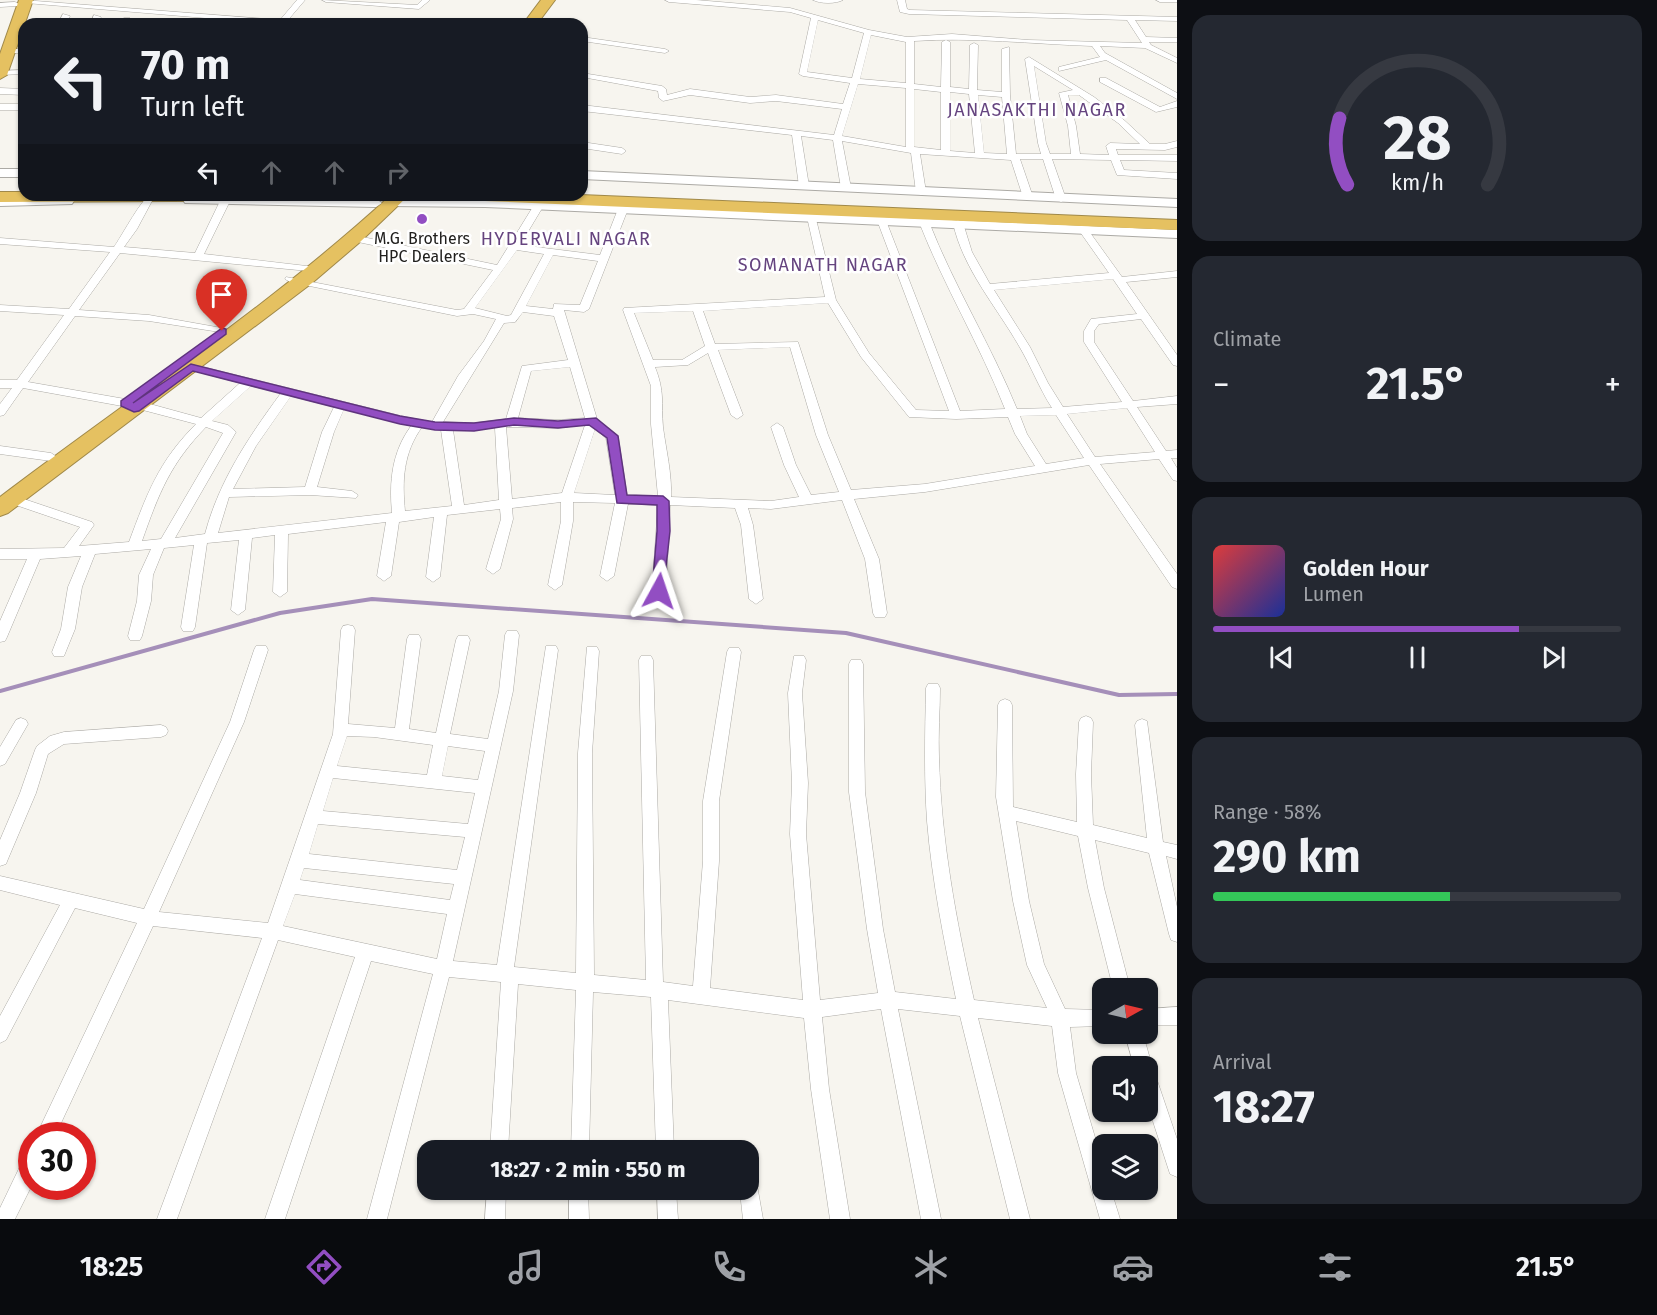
<!DOCTYPE html>
<html lang="en">
<head>
<meta charset="utf-8">
<style>
	:root { --surface:#171b24; --page:#242831; --text:#f1f3f6; --muted:#9ea1a6; --line:#363941; --accent:#924ec2 }
	body { margin:0; font-family:"Fira Sans",sans-serif; background:var(--page); color:var(--text); height:100vh; display:flex; flex-direction:column; font-size:22px; white-space:nowrap }
	* { box-sizing:border-box; margin:0 }
	p { font-size:20px; color:var(--muted) }
	.icon { flex:none; width:33px; height:33px; fill:none; stroke:currentColor; stroke-width:2; stroke-linecap:round; stroke-linejoin:round }
	.map { position:relative; flex:1; overflow:hidden }
	.side { display:flex; flex-direction:column; gap:15px; padding:15px; background:#0d0f14; width:480px }
	.side>* { flex:none }
	.top-card { position:absolute; left:18px; top:18px; width:570px; height:183px; border-radius:18px; box-shadow:0 2px 4px #0004; background:#171b24; color:var(--text); overflow:hidden }
	.needle { width:39px; rotate:82deg }
	.buttons { position:absolute; left:1092px; top:978px; display:grid; gap:12px }
	.buttons a { display:grid; place-items:center; width:66px; height:66px; border-radius:12px; background:var(--surface); box-shadow:0 2px 4px #0004; font-size:30px }
	.speed { position:absolute; left:18px; top:1122px; display:flex; gap:12px; font-size:30px; font-weight:700; text-align:center }
	.speed>* { display:grid; place-content:center; width:78px; height:78px; border-radius:50%; background:var(--surface); box-shadow:0 2px 4px #0004; line-height:1 }
	.speed .limit { border:9px solid #d22; background:#fff; color:#111 }
	.pin { position:absolute; display:grid; place-items:center; width:51px; height:51px; color:#fff; margin:-62px -26px; border-radius:50% 50% 50% 0; rotate:-45deg; box-shadow:0 0 6px #0007 }
	.pin .icon { rotate:45deg }
	.me { position:absolute; width:66px; margin:-33px; rotate:5deg; stroke-linejoin:round; filter:drop-shadow(0 0 4px #0008) }
	.turn { display:flex; align-items:center; gap:21px; height:126px; padding:0 24px; font-size:27px }
	.turn .icon { width:78px; height:78px; stroke-width:2.5 }
	.turn b { display:block; font-size:42px; line-height:51px }
	.lanes { display:flex; align-items:center; height:57px; padding:0 24px; background:#0003; justify-content:center; gap:30px; direction:ltr }
	.lanes .off { opacity:.35 }
	.big { font-size:45px; font-weight:700; line-height:1.1 }
	.side .card { flex:1; display:flex; flex-direction:column; justify-content:center; gap:9px; min-width:0; padding:0 21px; border-radius:18px; background:var(--page) }
	.side .dial { align-items:center; gap:0 }
	.dial svg { height:156px; overflow:visible; fill:none; stroke:var(--line); stroke-width:7; stroke-linecap:round; text-anchor:middle }
	.dial text { fill:var(--text); stroke:none }
	.song { display:flex; align-items:center; gap:18px }
	.cover { width:72px; height:72px; border-radius:9px; background:linear-gradient(135deg,hsl(0 70% 55%),hsl(230 70% 35%)) }
	.played { height:6px; border-radius:3px; background:linear-gradient(90deg,var(--accent) 75%,var(--line) 75%) }
	.keys { display:flex; justify-content:space-around; direction:ltr }
	.heat { display:flex; justify-content:space-between; align-items:center; font-size:33px; direction:ltr }
	.charge { height:9px; border-radius:4px; background:linear-gradient(90deg,#34c759 58%,var(--line) 0) }
	.trip { position:absolute; left:417px; top:1140px; width:342px; height:60px; border-radius:18px; background:var(--surface); box-shadow:0 2px 4px #0004; font-weight:700; line-height:60px; text-align:center }
	.menu { display:flex; height:96px; justify-content:space-around; align-items:center; background:#090b0e; color:var(--muted) }
	.menu .icon { width:42px; height:42px }
	.menu .active { color:var(--accent) }
	.menu b { font-size:27px; color:var(--text) }
	main { display:flex; flex:1; min-height:0 }
	.map>svg:first-child { display:block }
</style>
</head>
<body>
<main>
<div class="map">
<svg width="1177" height="1219" viewBox="0 0 1177 1219">
	<rect width="100%" height="100%" fill="#f7f5ef"/>
	<g fill="none" stroke-linecap="round" stroke-linejoin="round">
		<!-- stream -->
		<path stroke="#a58fb9" stroke-width="4" d="M0 691 280 613 372 599 846 633 1119 695 1177 694"/>
		<!-- street casing -->
		<g stroke="#acaaa5" stroke-width="1">
			<g id="street">
				<path d="M23 0 280 20 297 0H305L288 20 314 22 318 24H278L26 3Z"/>
				<path d="M322 0 417 5 422 0H430L419 9 326 2Z"/>
				<path d="M665 0H696L790 8 869 30 907 37 952 34 1028 40 1142 43 1127 20 909 14 900 12 897 0H905L907 9 910 10 1177 17V21L1135 20 1146 37 1177 38V42H1149L1151 45 1177 58V63L1145 48 1100 46 1105 53 1177 93V99L1106 60 1059 71V67L1100 57 1092 46C1032 44 973 37 914 41V84L941 87 942 42 946 40 950 42V87L969 89 970 45 974 43 978 45 977 90 1002 92V49L1009 47 1010 95 1016 154H1041L1038 143 1025 59 1029 57 1094 97 1124 120 1150 144H1165L1177 141V147L1165 150 1116 149 1118 155H1177V161L1120 160 1124 170 1177 173V179L1117 175 1111 160 1052 159 1066 199 1061 202 1056 199 1043 159H1020L1033 197 1028 200 1023 197 1011 160 920 154 926 192 921 195 916 192 911 153 842 141 851 188 846 191 841 188 833 140 801 136 809 186 804 189 799 186 792 135 582 111V105L834 135 842 109 776 101 750 103 690 95 663 101 659 98 658 91 582 77V73L662 86 666 89 667 95 690 89 750 97 776 95 843 104 850 83 803 76 799 74 811 18 790 12 669 2ZM818 20 864 33 852 78 807 72ZM871 35 906 42V83L860 79ZM1034 66 1073 90 1059 93 1068 126 1071 154H1050L1046 143ZM858 84 906 88V147L842 136ZM914 89 941 92V150L914 147ZM950 92 969 94 975 153 950 151ZM978 95 1002 97 1007 154 984 153ZM1079 95 1118 123 1140 144 1110 143 1106 146 1109 155 1080 154 1076 126 1068 95Z"/>
				<path d="M813 0H843C836 4 820 4 813 0Z"/>
				<path d="M1156 0H1177V2H1160Z"/>
				<path d="M15 2 19 4 18 6 0 7V3Z"/>
				<path d="M63 14 70 16 66 24H58Z"/>
				<path d="M94 15 101 17 98 24H90Z"/>
				<path d="M124 18H130L129 24H121Z"/>
				<path d="M147 19 158 24 144 23 143 21Z"/>
				<path d="M582 37 665 49 669 51 665 53 582 41Z"/>
				<rect x="5" y="49" width="19" height="4"/>
				<path d="M24 70V74L0 75 1 71Z"/>
				<path d="M1100 78H1106L1160 107 1177 101V107L1156 112 1100 82Z"/>
				<path d="M0 88 24 89V95L0 94Z"/>
				<rect x="0" y="104" width="24" height="6"/>
				<path d="M582 142 622 148 626 151 622 154 582 148Z"/>
				<path d="M225 198 230 201 204 254 315 267 320 270 319 272 120 253 79 310 149 315 222 328 227 331 226 333 149 321 75 316 28 382 125 399 134 403 139 401 201 418 240 383 187 369V365L191 364 401 416 432 422 458 376 484 341 496 319 473 314 457 316 290 282 285 279 286 277 457 310 464 309 493 270 353 241 348 238 353 235 497 265 534 205 539 202 544 205 520 245 600 255 618 209 623 206 628 209 589 309 584 312 564 310 597 419 618 436 627 495 658 496 651 424V386L623 310 624 308 825 297 807 217 815 215 836 300 869 353 916 410 949 411 877 220 885 218 960 411 1005 409C980 345 944 286 919 222L924 219 929 222C954 286 991 345 1017 409L1052 408C1039 388 1031 366 1019 346 996 306 963 269 953 223L958 220 963 223 972 252 990 284 1109 273 1078 229 1086 227 1122 277 1177 271V277L1126 282 1177 355V366L1173 365 1141 319 1099 324 1094 331V342L1133 401 1177 396V404L1137 407 1166 451 1177 450V458H1171L1177 468V481L1173 480 1159 459 1100 464 1177 574V589L1172 587 1089 465 925 492 854 499 879 559 887 613 885 617H875L873 613 865 559 842 500 771 509 748 508 753 525 763 599 756 604 749 599 741 525 735 508 670 505 666 591 659 596 652 591 658 505 628 504 614 576 607 581 600 576 615 503 573 502V521L562 585 555 590 548 585 561 521V502L512 508 513 519 500 569 493 574 486 569 501 519 500 509 447 515 440 577 433 582 426 577 434 517 399 522 391 576 384 581 377 576 386 522 288 534 287 592 280 597 273 592 275 535 252 538 245 610 238 615 231 610 239 540 207 543 195 627 193 631H183L181 627 194 545 164 548 153 575 151 601 142 636 140 640H130L128 636 137 601 139 575 151 549 95 554 82 587 75 629 64 656H54L52 652 61 629 68 587 81 556 40 559 7 637 5 641 0 642V621L27 559H0V549L64 548 80 527 7 502 5 499 7 496H15L92 522 94 525 79 546 129 542C147 494 158 462 196 424L139 409 134 412 122 406 23 388 4 415 0 416V404L12 388H0V380H17L64 315 0 311V305L69 309 110 252 0 244V238L114 247C121 237 140 202 147 198L152 201 137 229 124 247 195 253 220 201ZM517 250 544 254 511 315 507 316 475 308ZM553 255 598 261 580 305 554 304 553 309 526 306ZM1113 279 1137 314 1091 319 1084 331V342L1122 402 1063 407 1048 383 1030 347 994 290ZM828 303 861 357 909 417 956 419 1008 417 1015 434 1035 466 925 484 851 490 828 435 798 342 715 344 703 311ZM693 311 705 346 682 360H653L634 313ZM523 312 554 316 568 360 522 366 506 419 474 423 443 422 504 323 515 322ZM790 347 816 435 839 492 811 495 796 465 783 427 777 423 771 427 784 465 799 497 771 501 671 497C672 473 666 450 663 427 661 402 665 392 655 367L688 365 708 353 731 415 737 419 743 415 718 350ZM570 367 585 418 558 420 518 418 531 371ZM251 386 281 393C248 438 219 481 205 534L175 538 236 432 228 425 212 421ZM291 396 334 407 322 432 305 487 233 489 256 446ZM1127 408 1155 452 1095 457 1067 414ZM344 409 411 426C392 452 389 481 392 513L218 533 229 497 310 495 356 498 358 495 352 491 317 487 334 432ZM1056 415 1084 458 1046 464 1027 434 1020 416ZM585 425 562 493 512 499 506 427 558 428ZM206 427 223 433 161 539 142 541C159 493 170 464 206 427ZM422 427 441 430 452 506 405 511C402 481 403 453 422 427ZM495 428 499 500 464 505 453 430ZM595 429 606 438 615 495 574 493Z"/>
				<path d="M0 446 51 453 57 457 51 461 0 454Z"/>
				<path d="M348 625 353 626 355 630 348 724 395 728 407 639 409 635H419L421 639 409 729 436 733 456 640 458 636H468L470 640 450 734 488 739 499 691 505 635 507 631H517L519 635 513 691 453 961 497 965 546 646H556L558 650 514 967 576 973 578 753 587 647H597L599 651 592 753 594 975 646 980 639 660 641 656H651L653 660 663 982 693 986 703 861V801L727 652 729 648H739L741 652 719 801V861L710 988 803 1000 790 834 792 783 788 693 794 656H804L806 660 802 693 808 783 806 834 820 1000 878 993 867 929 849 792V664L851 660H861L863 664 865 792 883 929 895 992 956 999C944 940 932 881 927 821 924 777 925 733 926 688L928 684H938L940 688C940 711 938 734 939 757 941 839 956 920 974 1000L1047 1008 1027 965 1013 901 996 797 998 705 1000 701 1005 699 1010 701 1012 705 1013 807 1077 822 1076 774 1079 722 1081 718 1086 716 1091 718 1093 722 1091 774 1093 825 1147 838 1135 725 1137 721 1142 719 1147 721 1163 842 1177 845V859L1166 856 1177 907V942L1171 940 1169 934 1149 853 1095 840 1104 888 1130 988H1113L1088 888 1078 836 1016 821 1029 901 1044 964 1065 1009 1102 1010V1026L1070 1027 1076 1073 1102 1161V1190H1111L1120 1219H1100L1058 1073 1052 1026 978 1018 1030 1219H1010L960 1016 898 1009 941 1219H921L881 1009 822 1017 829 1089 850 1219H830L811 1089 804 1018 668 1000 674 1150H656L651 997 593 992 589 1150H571L576 990 518 984 508 1150H490L501 982 449 977 387 1219H367L433 974 371 961 285 1219H265L355 957 278 940 177 1219H157L262 938 153 926 55 1136H36L137 923 75 908 6 1040 0 1043V1016L60 905 0 890V876L144 909 230 722 254 650 256 646H266L268 650 244 722 159 912 268 923 333 734 341 630 343 626ZM347 736 374 737 433 745 427 775 337 766ZM448 746 485 751 478 780 442 776ZM333 778 475 793 468 824 323 811ZM318 824 465 837 457 870 309 854ZM304 868 454 884 450 900 300 880ZM295 894 447 914 437 959 283 926Z"/>
				<path d="M21 718 26 720 28 724 5 764 0 766V747L16 720Z"/>
				<path d="M161 725 166 727 168 731 166 735 161 737 64 744 48 754 36 793 8 859 6 864 0 866V840L20 793 35 750 37 746 50 736 64 732Z"/>
				<path d="M1177 1007V1025H1148V1009Z"/>
				<path d="M1125 1034H1143L1152 1066 1150 1072 1154 1074 1157 1080 1177 1139V1177L1170 1174 1148 1106V1066H1134Z"/>
				<path d="M32 1154V1185L15 1219H0V1208L25 1156Z"/>
				<path d="M750 1182 757 1185 763 1219H743L740 1192 741 1190H748Z"/>
				<path d="M487 1190H506L505 1219H485Z"/>
				<path d="M569 1190H588L589 1219H569Z"/>
				<path d="M657 1190H676L678 1219H658Z"/>
			</g>
		</g>
		<!-- secondary casing -->
		<g stroke="#acaaa5" stroke-width="2">
			<g id="secondary">
				<rect x="0" y="169" width="24" height="8"/>
				<path d="M582 171 1177 199V207L582 179Z"/>
				<path d="M189 196 376 199 382 203 376 207 185 203 183 200Z"/>
				<path d="M68 197 74 201 72 204 0 206V198Z"/>
				<path d="M393 199H485L1177 230V238L485 207 389 206 387 203 389 200Z"/>
			</g>
		</g>
		<!-- highway casing -->
		<g stroke="#a0894a" stroke-width="2">
			<g id="highway">
				<path d="M19 0H33L7 75 0 79V54Z"/>
				<path d="M541 0H555L537 24H523Z"/>
				<path d="M0 192H24V195H325L317 200 0 202Z"/>
				<path d="M391 195H409L360 242 312 283 8 513 0 516V497C132 397 269 307 391 195Z"/>
				<path d="M452 195H581L1177 220V230L460 200Z"/>
			</g>
		</g>
		<!-- street -->
		<use href="#street" fill="#fff" fill-rule="evenodd"/>
		<!-- secondary -->
		<use href="#secondary" fill="#fff" fill-rule="evenodd"/>
		<!-- highway -->
		<use href="#highway" fill="#e5c161" fill-rule="evenodd"/>
	</g>
	<!-- route -->
	<path fill="#924ec2" stroke="#5f337e" stroke-width="1.5" d="M222 328 226 329V334L133 403 191 364 400 416 435 422 474 423 514 418 558 421 596 418 618 436 627 495 663 496 669 501 670 531 663 594 659 596 652 591 657 531V505L617 503 607 438 589 425 558 428 514 425 474 431 435 430 400 424 193 371 139 411 134 412 121 406V401Z"/>
	<!-- markers -->
	<circle fill="#924ec2" stroke="#fff" stroke-width="2" cx="422" cy="219" r="6"/>
	<g text-anchor="middle" stroke-width="5" stroke-linejoin="round" paint-order="stroke">
		<!-- far-poi labels -->
		<g font-size="16" fill="#21201e" stroke="#fff">
			<text x="422" y="244">M.G. Brothers<tspan x="422" dy="18">HPC Dealers</tspan></text>
		</g>
		<!-- far-neighbourhood labels -->
		<g font-size="18" letter-spacing="1.5" fill="#65447f" stroke="#fff">
			<text x="1037" y="116">JANASAKTHI NAGAR</text>
			<text x="566" y="245">HYDERVALI NAGAR</text>
			<text x="823" y="271">SOMANATH NAGAR</text>
		</g>
	</g>
</svg>
<div class="buttons">
<a><svg class="needle" viewBox="-14 -14 28 28"><path d="M0-13l5 13h-10z" fill="#e53935"/><path d="M0 13l5-13h-10z" fill="#9ea1a6"/></svg></a>
<a><svg class="icon" aria-label="sound" viewBox="0 0 24 24"><path d="M4 9h4l5-4v14l-5-4H4zM17 9q2 3 0 6"/></svg></a>
<a><svg class="icon" aria-label="layers" viewBox="0 0 24 24"><path d="M12 4l9 5-9 5-9-5zM3 14l9 5 9-5"/></svg></a>
</div>
<div class="speed"><div class="limit">30</div></div>
<div class="pin" style="left:222px;top:331px;background:#d93025"><svg class="icon" aria-label="arrive" viewBox="0 0 24 24"><path d="M6 21V4h12l-3 4 3 4H6"/></svg></div>
<svg class="me" style="left:659px;top:591px" viewBox="-20 -20 40 40"><path d="M0-17L14 15 0 8-14 15z" fill="#924ec2" stroke="#fff" stroke-width="4"/></svg>
<div class="trip">18:27 · 2 min · 550 m</div>
<div class="top-card">
<div class="turn"><svg class="icon" aria-label="left" viewBox="0 0 24 24"><path d="M17 20v-9H6M10 6l-5 5 5 5"/></svg><div><b>70 m</b>Turn left</div></div>
<div class="lanes"><svg class="icon" aria-label="left" viewBox="0 0 24 24"><path d="M17 20v-9H6M10 6l-5 5 5 5"/></svg><svg class="icon off" aria-label="ahead" viewBox="0 0 24 24"><path d="M12 20V5M6 11l6-6 6 6"/></svg><svg class="icon off" aria-label="ahead" viewBox="0 0 24 24"><path d="M12 20V5M6 11l6-6 6 6"/></svg><svg class="icon off" aria-label="right" viewBox="0 0 24 24"><path d="M7 20v-9h11M14 6l5 5-5 5"/></svg></div>
</div>
</div>
<section class="side">
<div class="card dial"><svg viewBox="0 0 100 80">
<path d="M14 69A42 42 0 1 1 86 69"/>
<path d="M14 69A42 42 0 0 1 10 35" stroke="#924ec2"/>
<text x="50" y="56" font-size="32" font-weight="700">28</text>
<text x="50" y="72" font-size="11">km/h</text>
</svg></div>
<div class="card"><p>Climate</p>
<div class="heat"><a>−</a><b class="big">21.5°</b><a>+</a></div>
</div>
<div class="card">
<div class="song"><i class="cover"></i><div><b>Golden Hour</b><p>Lumen</p></div></div>
<div class="played"></div>
<div class="keys"><svg class="icon" aria-label="previous" viewBox="0 0 24 24"><path d="M18 5L8 12l10 7zM5 5v14"/></svg><svg class="icon" aria-label="pause" viewBox="0 0 24 24"><path d="M8 5v14M16 5v14"/></svg><svg class="icon" aria-label="next" viewBox="0 0 24 24"><path d="M6 5l10 7-10 7zM19 5v14"/></svg></div>
</div>
<div class="card"><p>Range · 58%</p><b class="big">290 km</b><div class="charge"></div></div>
<div class="card"><p>Arrival</p><b class="big">18:27</b></div>
</section>
</main>
<nav class="menu">
<b>18:25</b>
<svg class="icon active" aria-label="directions" viewBox="0 0 24 24"><path d="M12 3l9 9-9 9-9-9zM9 14v-3h6M13 9l2 2-2 2"/></svg>
<svg class="icon" aria-label="music" viewBox="0 0 24 24"><path d="M9 18V5l10-2v13"/><circle cx="6" cy="18" r="3"/><circle cx="16" cy="16" r="3"/></svg>
<svg class="icon" aria-label="phone" viewBox="0 0 24 24"><path d="M5 4h4l2 5-3 2q2 4 5 5l2-3 5 2v4C11 20 4 13 5 4z"/></svg>
<svg class="icon" aria-label="climate" viewBox="0 0 24 24"><path d="M12 3v18M4 7l16 10M4 17L20 7"/></svg>
<svg class="icon" aria-label="car" viewBox="0 0 24 24"><path d="M5 17H2v-5l4-1 3-4h7l3 4 3 1v5h-3M9 17h6M6 11h13"/><circle cx="7" cy="17" r="2"/><circle cx="17" cy="17" r="2"/></svg>
<svg class="icon" aria-label="filters" viewBox="0 0 24 24"><path d="M4 7h16M4 17h16"/><circle cx="9" cy="7" r="2"/><circle cx="15" cy="17" r="2"/></svg>
<b>21.5°</b>
</nav>
</body>
</html>
